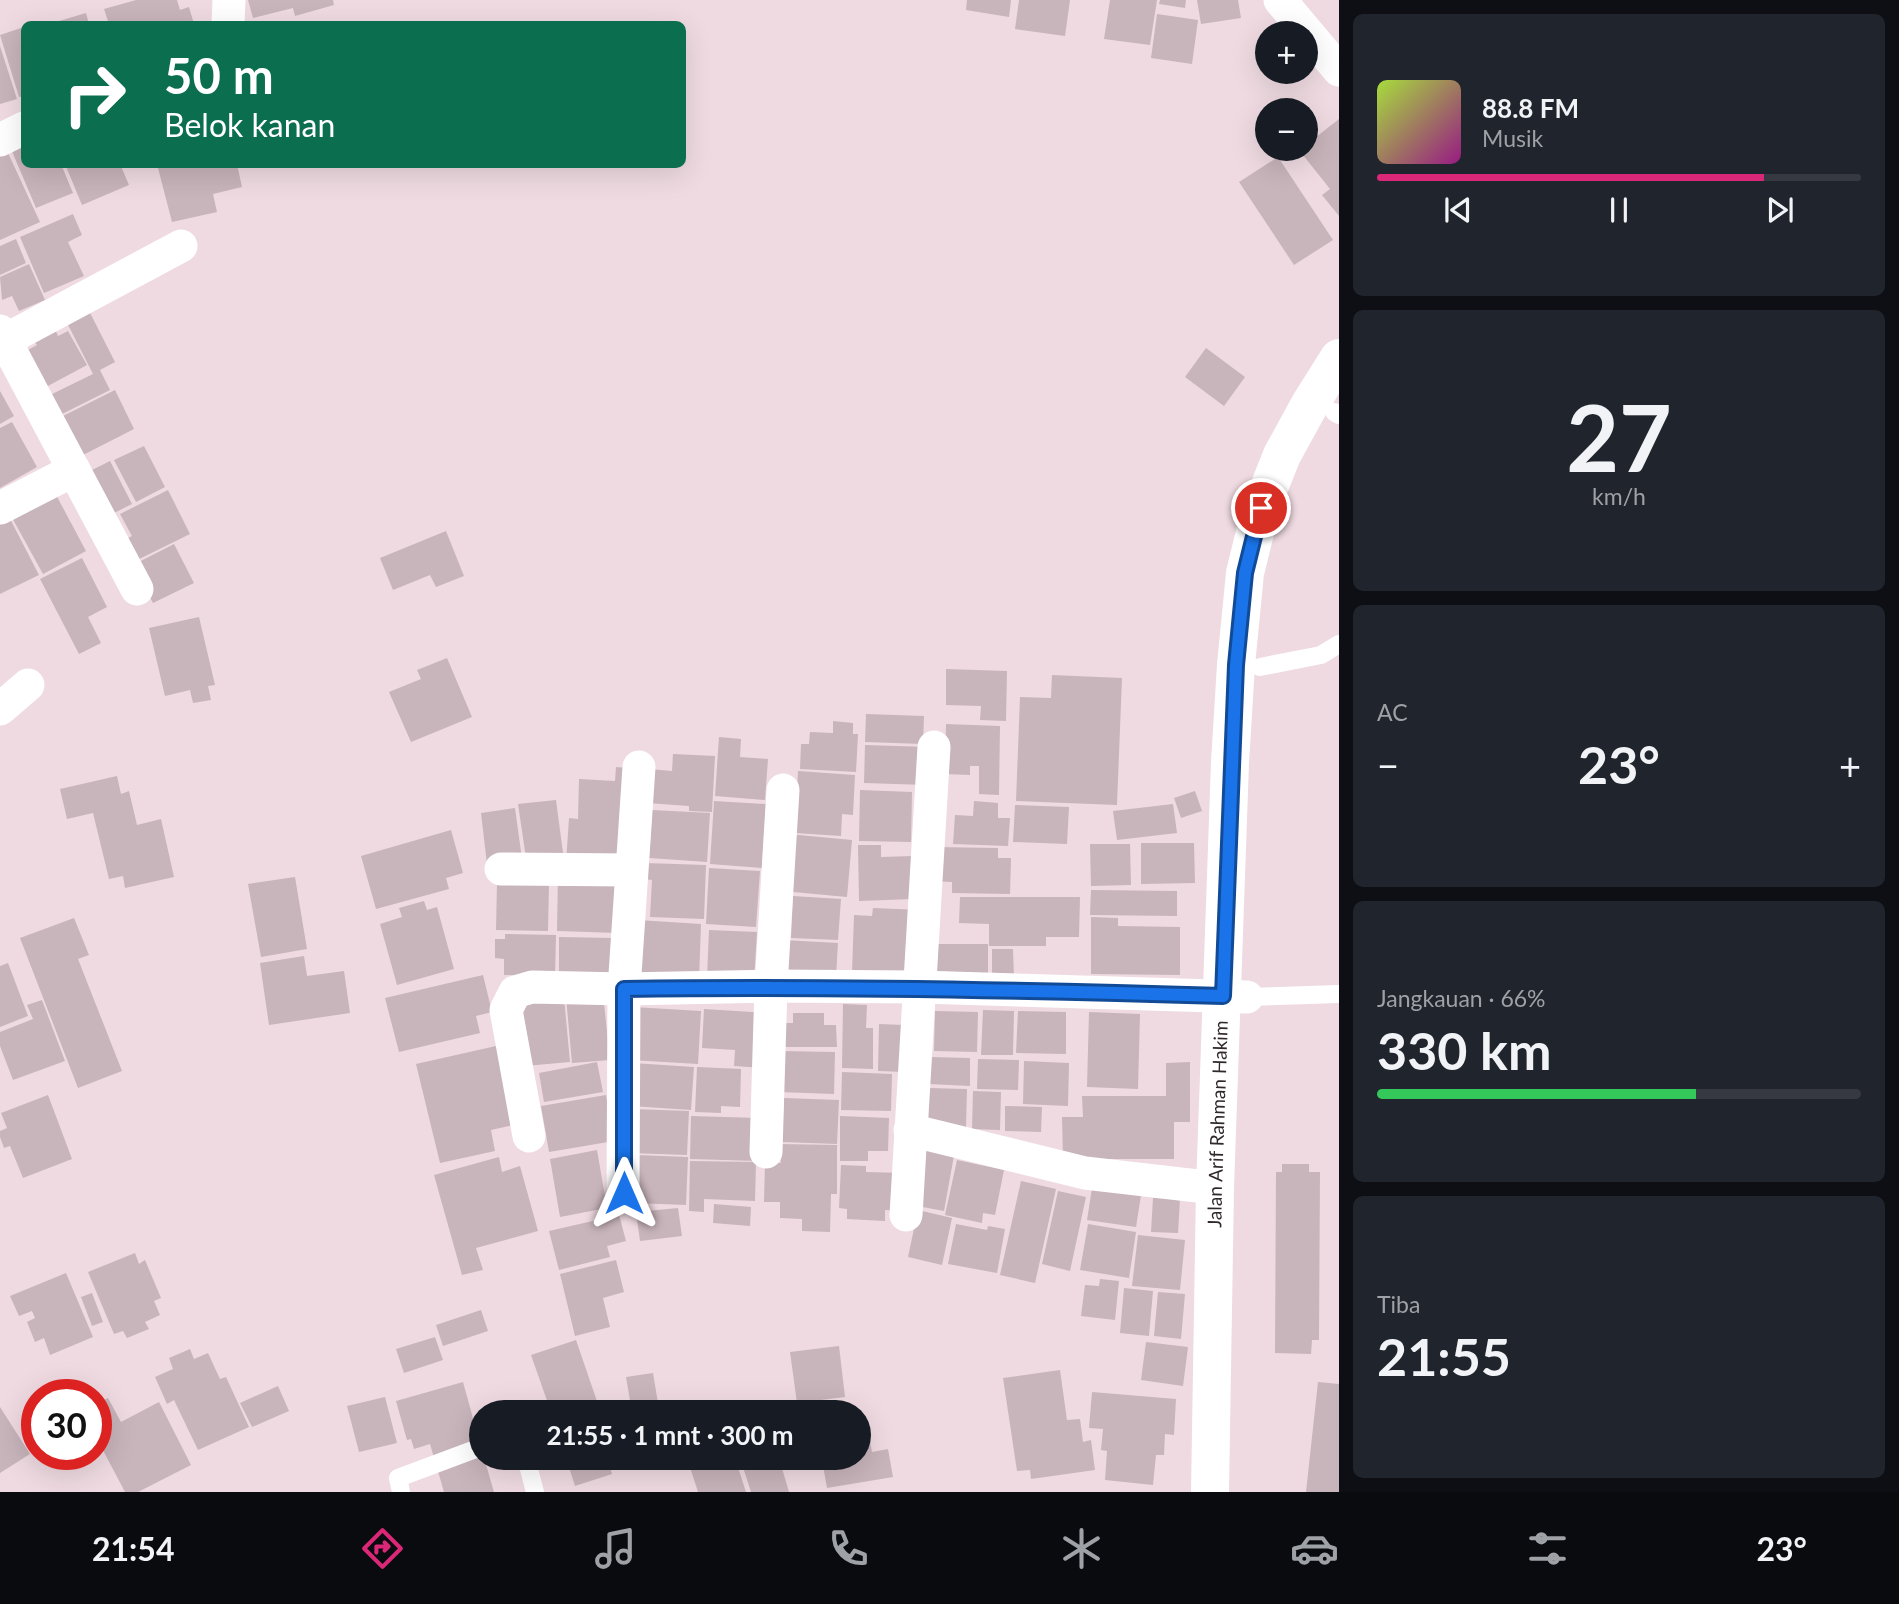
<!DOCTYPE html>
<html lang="id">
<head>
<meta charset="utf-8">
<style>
	:root { --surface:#171b24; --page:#20242c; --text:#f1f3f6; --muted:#9ea1a6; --line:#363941; --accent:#db2777 }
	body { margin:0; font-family:Lato,sans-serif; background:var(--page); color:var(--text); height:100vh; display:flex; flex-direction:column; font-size:26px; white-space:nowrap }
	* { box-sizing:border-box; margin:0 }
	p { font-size:23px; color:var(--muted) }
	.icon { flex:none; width:38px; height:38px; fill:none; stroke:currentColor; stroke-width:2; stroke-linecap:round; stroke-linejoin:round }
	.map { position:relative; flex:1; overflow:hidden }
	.drawer { display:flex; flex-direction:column; gap:14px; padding:14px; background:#0d0f14; width:560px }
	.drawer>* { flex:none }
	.banner { position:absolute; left:21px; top:21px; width:665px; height:147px; border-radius:10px; box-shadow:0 7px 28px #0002; background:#0b6e4f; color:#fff; overflow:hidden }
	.buttons { position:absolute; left:1255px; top:21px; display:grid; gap:14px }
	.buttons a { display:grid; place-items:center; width:63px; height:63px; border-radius:50%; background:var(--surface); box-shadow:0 7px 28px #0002; font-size:35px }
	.speed { position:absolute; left:21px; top:1379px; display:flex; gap:14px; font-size:35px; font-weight:700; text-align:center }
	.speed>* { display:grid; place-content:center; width:91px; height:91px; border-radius:50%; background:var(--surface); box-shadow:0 7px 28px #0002; line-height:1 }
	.speed .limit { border:10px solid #d22; background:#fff; color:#111 }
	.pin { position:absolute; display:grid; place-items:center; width:60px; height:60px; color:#fff; margin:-30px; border:4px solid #fff; border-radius:50%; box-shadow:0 2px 7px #0007 }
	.me { position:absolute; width:77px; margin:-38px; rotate:0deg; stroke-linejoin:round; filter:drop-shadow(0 0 5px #0008) }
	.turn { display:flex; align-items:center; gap:24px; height:147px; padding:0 28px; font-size:32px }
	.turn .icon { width:91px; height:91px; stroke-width:2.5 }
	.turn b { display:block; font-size:49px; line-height:60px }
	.big { font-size:52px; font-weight:700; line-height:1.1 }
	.drawer .tile { flex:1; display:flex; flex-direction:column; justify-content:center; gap:10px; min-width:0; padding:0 24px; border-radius:10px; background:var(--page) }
	.drawer .dial { align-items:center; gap:0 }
	.dial b { font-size:91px; line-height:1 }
	.song { display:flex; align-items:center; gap:21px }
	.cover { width:84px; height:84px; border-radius:10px; background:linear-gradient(135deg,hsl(80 70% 55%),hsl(310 70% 35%)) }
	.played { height:7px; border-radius:4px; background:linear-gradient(90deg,var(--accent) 80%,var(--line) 80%) }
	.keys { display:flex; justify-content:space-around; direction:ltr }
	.heat { display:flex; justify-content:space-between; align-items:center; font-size:38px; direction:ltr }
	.charge { height:10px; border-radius:5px; background:linear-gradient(90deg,#34c759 66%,var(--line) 0) }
	.trip { position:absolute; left:469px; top:1400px; width:402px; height:70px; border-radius:35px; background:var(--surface); box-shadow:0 7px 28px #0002; font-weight:700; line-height:70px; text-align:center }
	.tabs { display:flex; height:112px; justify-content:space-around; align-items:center; background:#090b0e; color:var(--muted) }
	.tabs .icon { width:49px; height:49px }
	.tabs .on { color:var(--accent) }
	.tabs b { font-size:32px; color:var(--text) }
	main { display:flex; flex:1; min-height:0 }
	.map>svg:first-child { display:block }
</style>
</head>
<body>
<main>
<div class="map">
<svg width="1339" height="1492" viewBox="0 0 1339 1492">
	<rect width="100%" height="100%" fill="#efdae1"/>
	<!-- building -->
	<g fill="#c8b4bb">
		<path d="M136 0H177L180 10 189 7 194 24H109L104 9Z"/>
		<path d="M248 0H333L334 5 295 16 293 8 253 18Z"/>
		<path d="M967 0H1011L1009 17 966 10Z"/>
		<path d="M1019 0H1070L1065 36 1015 29Z"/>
		<path d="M1110 0H1157L1150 45 1104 39Z"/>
		<path d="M1160 0H1186L1185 8 1159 4Z"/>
		<path d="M1197 0H1238L1241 18 1201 24Z"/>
		<path d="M86 13 89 24H49Z"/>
		<path d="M1157 14 1198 20 1192 64 1151 58Z"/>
		<path d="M24 27V96L19 97 0 35Z"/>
		<path d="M0 46 17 99 0 104Z"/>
		<path d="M1339 119V216L1322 195 1330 189 1299 150 1306 149V145Z"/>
		<path d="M24 144V164H61L73 193 36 208 11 149Z"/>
		<path d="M8 153 40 222 0 240V156Z"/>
		<path d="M1278 157 1333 240 1294 265 1239 182Z"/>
		<path d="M65 164H120L129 185 82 205Z"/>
		<path d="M173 164H237L242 187 213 194 217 212 172 222 158 168Z"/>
		<path d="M73 214 82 235 68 242 84 276 44 293 20 237Z"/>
		<path d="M16 239 26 263 0 275V246Z"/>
		<path d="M29 264 45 300 19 311 12 296 2 300 0 277Z"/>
		<path d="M84 301 115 362 100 370 110 390 56 417 46 397 93 374 62 313Z"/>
		<path d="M55 329 58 336 68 331 87 365 46 387 26 351 37 345 34 341Z"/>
		<path d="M1206 348 1245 377 1224 406 1185 377Z"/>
		<path d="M115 390 134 429 79 457 59 418Z"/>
		<path d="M0 391 14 416 0 424Z"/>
		<path d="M12 422 37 467 0 488V428Z"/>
		<path d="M144 446 165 487 136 502 114 460Z"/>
		<path d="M110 461 132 504 110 515 88 472Z"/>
		<path d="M168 490 190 534 127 565 116 544 132 536 120 514Z"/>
		<path d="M54 491 86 551 43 574 10 514Z"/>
		<path d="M6 511 39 575 0 594V514Z"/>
		<path d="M446 531 464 576 436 587 430 575 393 590 380 558Z"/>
		<path d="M174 544 194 583 153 603 133 565Z"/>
		<path d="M82 558 107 607 88 617 101 643 79 654 40 579Z"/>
		<path d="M199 617 215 685 208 686 211 700 193 703 190 690 165 696 149 628Z"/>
		<path d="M447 658 472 717 411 742 389 692 421 679 417 670Z"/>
		<path d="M946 669 1007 671 1006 721 980 720 981 706 946 705Z"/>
		<path d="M1052 675 1122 678 1117 805 1016 801 1020 697 1051 698Z"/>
		<path d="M866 714 924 716 923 744 865 742Z"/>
		<path d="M833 721 853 723V734H858L856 772 800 769 801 744H809L810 732 833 733Z"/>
		<path d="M946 724 1000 726 999 795 979 794V766H970V775L945 774Z"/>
		<path d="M719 737 741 739 740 757 768 759 765 800 715 796Z"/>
		<path d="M865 745 928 747 927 785 864 783Z"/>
		<path d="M673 754 715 756 712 812 689 811V806L647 803 649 769 672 771Z"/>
		<path d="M616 767 628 768 623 866 566 863 569 818 578 819 579 779 615 781Z"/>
		<path d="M798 771 855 775 853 815 842 814 841 836 795 833Z"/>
		<path d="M117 776 121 794 129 791 137 825 161 819 174 877 125 888 123 876 109 879 93 813 67 819 60 789Z"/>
		<path d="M860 790 912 792 911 842 859 841Z"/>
		<path d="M1195 791 1202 811 1181 818 1174 798Z"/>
		<path d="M556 800 563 853 526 858 518 804Z"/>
		<path d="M714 801 766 804 762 868 710 864Z"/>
		<path d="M974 801 998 803V818H1010L1008 846 953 844 955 815 973 816Z"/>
		<path d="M1173 804 1177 833 1117 840 1113 811Z"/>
		<path d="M1015 805 1069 807 1067 844 1013 842Z"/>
		<path d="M515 808 522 859 487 864 481 813Z"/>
		<path d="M652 810 710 813 707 862 649 858Z"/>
		<path d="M451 830 463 873 446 878 449 889 376 909 361 856Z"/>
		<path d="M788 834 852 840 847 897 793 892Z"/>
		<path d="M1141 843H1194L1195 883 1141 884Z"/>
		<path d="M1090 844H1130L1131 885 1091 886Z"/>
		<path d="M858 845H881V857L913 856V899L859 901Z"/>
		<path d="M933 847 998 848V858H1011L1010 894 952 893V882L932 881Z"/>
		<path d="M645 863 706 865 704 919 650 917 652 880 644 879Z"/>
		<path d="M709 868 760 871 756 927 706 924Z"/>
		<path d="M558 874 618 876 617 933 557 931Z"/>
		<path d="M295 877 307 949 261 957 248 884Z"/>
		<path d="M497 882 549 884 548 931 496 930Z"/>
		<path d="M1091 890 1177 891V916L1090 915Z"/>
		<path d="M793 896 841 899 838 940 791 938Z"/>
		<path d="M960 897H1080L1079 937H1046V946H989V924L959 923Z"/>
		<path d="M424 901 427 910 437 907 454 969 397 985 380 924 402 917 399 908Z"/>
		<path d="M873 908 921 910 910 974 852 973 854 915 872 916Z"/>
		<path d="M1091 917 1118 918V926L1180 927V975L1091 974Z"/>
		<path d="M74 918 89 955 78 959 122 1071 78 1088 20 938Z"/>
		<path d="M638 920 701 924 699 980 636 976Z"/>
		<path d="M709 930 757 932 754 980 707 978Z"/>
		<path d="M505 934 556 935 555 976 504 975V959L495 958V939H505Z"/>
		<path d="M559 937 614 938V985L559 984Z"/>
		<path d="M783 940 838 943 836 976 781 974Z"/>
		<rect x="929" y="944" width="59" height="33"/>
		<path d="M992 949H1013L1014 978 992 979Z"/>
		<path d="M304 956 307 976 344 971 350 1013 269 1025 260 963Z"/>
		<path d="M8 963 28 1016 0 1027V966Z"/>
		<path d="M483 975 492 1012 476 1016 480 1033 399 1052 385 998Z"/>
		<path d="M603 994 610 1060 572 1063 566 997Z"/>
		<path d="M564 998 570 1062 525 1066 519 1002Z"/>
		<path d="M42 1000 65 1061 13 1080 0 1046V1032L33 1019 27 1005Z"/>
		<path d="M843 1004 867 1005 866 1028H873V1069L842 1068Z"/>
		<path d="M633 1007 701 1011 698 1064 630 1060Z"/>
		<path d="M704 1009 768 1013 765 1068 734 1066 735 1050 702 1048Z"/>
		<path d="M983 1010 1014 1011 1013 1055H981Z"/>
		<path d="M935 1011 978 1012 977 1052 934 1051Z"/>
		<path d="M1018 1011 1066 1012V1054L1016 1053Z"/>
		<path d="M1089 1012 1140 1014 1138 1089 1087 1087Z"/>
		<path d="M793 1013H824V1025H836L837 1047H773V1023H793Z"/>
		<path d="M879 1024 905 1025 904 1072 878 1071Z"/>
		<path d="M505 1044 523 1123 491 1130 495 1151 440 1163 416 1064Z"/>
		<path d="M780 1051 835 1052 834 1094 779 1092Z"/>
		<path d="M930 1057 970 1058V1086L929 1084Z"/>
		<path d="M978 1059 1019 1060 1018 1090 977 1089Z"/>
		<path d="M1024 1061 1069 1063 1068 1106 1023 1104Z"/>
		<path d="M597 1062 603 1092 544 1102 539 1073Z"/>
		<path d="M1190 1062V1122H1174V1159H1063L1062 1117H1083L1082 1096H1166V1063Z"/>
		<path d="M633 1063 694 1067 691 1110 631 1106Z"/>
		<path d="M697 1067 741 1069 740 1107 721 1106V1113L695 1112Z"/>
		<path d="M842 1072 892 1074 891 1111 841 1110Z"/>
		<path d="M928 1088 967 1089 966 1127 928 1126Z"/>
		<path d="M973 1091 1001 1092 1000 1130 972 1129Z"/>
		<path d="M48 1095 72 1159 23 1178 10 1146 4 1148 0 1137V1131L7 1128 1 1113Z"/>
		<path d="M606 1095 614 1141 549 1152 541 1106Z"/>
		<path d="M784 1098 839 1100 837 1144 782 1142Z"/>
		<path d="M1005 1106 1042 1107 1041 1132 1005 1131Z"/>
		<path d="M632 1109 689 1111 687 1155 630 1153Z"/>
		<path d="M691 1116 759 1118 758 1161 690 1159Z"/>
		<path d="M840 1116 889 1118 888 1151H868V1161H840Z"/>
		<path d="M778 1144 837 1145V1194H831L830 1232 802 1231V1219L780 1218V1202H764L765 1162 781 1163Z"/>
		<path d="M923 1148 955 1150 944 1211 912 1205Z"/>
		<path d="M597 1150 607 1208 560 1217 550 1159Z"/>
		<path d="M636 1155 688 1157 686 1205 635 1203Z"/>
		<path d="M499 1157 502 1172 520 1166 538 1231 476 1248 483 1270 462 1275 434 1175Z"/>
		<path d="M957 1160 1004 1170 995 1215 983 1213 982 1223 945 1215Z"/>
		<path d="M690 1161 756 1162 755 1201 704 1199V1212L689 1211Z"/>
		<path d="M1282 1164H1309V1172H1320L1319 1340H1312L1311 1354 1275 1353 1276 1172H1282Z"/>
		<path d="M841 1165 866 1166V1172L904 1173 903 1211 885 1210V1221L847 1219V1209L839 1208Z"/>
		<path d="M1021 1181 1056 1189 1035 1283 1000 1275Z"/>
		<path d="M1092 1188 1141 1195 1136 1227 1087 1220Z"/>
		<path d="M1058 1191 1086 1197 1070 1271 1042 1264Z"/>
		<path d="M1153 1198 1180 1199 1178 1233 1151 1232Z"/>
		<path d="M714 1204 751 1207 750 1226 713 1223Z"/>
		<path d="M678 1208 682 1236 640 1241 636 1212Z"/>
		<path d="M918 1210 952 1218 942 1265 908 1257Z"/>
		<path d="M619 1215 626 1241 607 1246 610 1257 559 1270 549 1231Z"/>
		<path d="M956 1224 987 1230 988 1226 1005 1229 997 1273 948 1264Z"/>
		<path d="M1088 1224 1136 1232 1129 1278 1080 1270Z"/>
		<path d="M1138 1235 1185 1240 1180 1290 1132 1286Z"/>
		<path d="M135 1253 139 1264 145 1260 161 1298 154 1301 160 1315 145 1322 149 1329 127 1338 123 1331 114 1334 88 1272Z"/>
		<path d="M616 1260 624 1292 603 1298 610 1327 575 1336 560 1274Z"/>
		<path d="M66 1273 93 1337 50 1355 44 1338 35 1342 27 1322 35 1318 32 1311 19 1316 10 1296Z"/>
		<path d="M1100 1279 1119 1281 1115 1320 1081 1316 1085 1285 1099 1286Z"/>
		<path d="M1124 1288 1153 1291 1149 1336 1120 1333Z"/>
		<path d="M1158 1292 1185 1294 1181 1339 1154 1336Z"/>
		<path d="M92 1293 103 1322 92 1326 81 1297Z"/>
		<path d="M481 1310 488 1331 443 1346 436 1325Z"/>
		<path d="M435 1337 443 1360 404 1373 396 1349Z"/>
		<path d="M576 1340 600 1410 551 1412 531 1355Z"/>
		<path d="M1146 1342 1188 1347 1183 1386 1141 1380Z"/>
		<path d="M839 1346 845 1397 797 1403 790 1352Z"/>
		<path d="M190 1349 194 1359 208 1353 220 1379 226 1377 249 1427 198 1450 174 1400 167 1404 155 1377 173 1369 169 1358Z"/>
		<path d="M1060 1370 1067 1420 1080 1419 1083 1442 1091 1440 1095 1470 1031 1479 1030 1470 1017 1471 1003 1378Z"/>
		<path d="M653 1373 659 1409 632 1412 626 1377Z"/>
		<path d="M463 1382 481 1447V1458H484L494 1492H444L430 1444 414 1449 411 1439 407 1440 396 1401Z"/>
		<path d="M1318 1382 1339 1384V1492H1306Z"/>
		<path d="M278 1386 289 1411 252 1427 240 1403Z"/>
		<path d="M1092 1392 1176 1399 1174 1435 1165 1434 1164 1455H1156L1153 1485 1105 1480 1107 1451 1101 1450 1103 1429 1089 1428Z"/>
		<path d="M385 1397 397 1443 359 1452 347 1406Z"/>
		<path d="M108 1398 121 1422 159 1402 191 1465 138 1492H125L96 1437V1404Z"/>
		<path d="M833 1401 835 1412H800L799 1406Z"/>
		<path d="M0 1407 30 1454 0 1473Z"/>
		<path d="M870 1441 872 1452 888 1449 893 1477 827 1488 822 1460 859 1458V1442Z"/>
		<path d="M566 1458H607L612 1474 575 1486Z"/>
		<path d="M687 1458H735L746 1492H698Z"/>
		<path d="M740 1458H779L789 1492H751Z"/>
	</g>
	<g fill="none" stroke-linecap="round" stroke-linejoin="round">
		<!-- lane -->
		<g stroke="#fff" stroke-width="18">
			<path d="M1334 412 1339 415"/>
			<path d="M1260 667 1321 655 1339 644"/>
			<path d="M1247 997 1339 994"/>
			<path d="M526 1458 535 1492"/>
			<path d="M401 1492 398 1478 481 1447"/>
		</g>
		<!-- street -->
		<g stroke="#fff" stroke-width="33">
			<path d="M1280 0 1339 70"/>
			<path d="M228 24 229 0"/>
			<path d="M0 140 24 128"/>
			<path d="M0 331 137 589"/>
			<path d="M0 343 181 246"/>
			<path d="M0 508 74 470"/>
			<path d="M0 709 28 685"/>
			<path d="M501 869 630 870"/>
			<path d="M910 1130 1085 1173 1215 1188"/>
			<path d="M529 1136 506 1010 515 992 532 987 624 989 771 986 920 987 1247 997"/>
			<path d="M766 1152 771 986 783 790"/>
			<path d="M623 1193 624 989 639 767"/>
			<path d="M906 1215 934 747"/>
		</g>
		<!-- secondary -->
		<path stroke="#fff" stroke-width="38" id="s1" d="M1210 1492 1215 1188 1230 762 1236 665 1245 573 1261 508 1282 455 1310 404 1339 358"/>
	</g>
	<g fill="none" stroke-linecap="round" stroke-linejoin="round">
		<!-- route casing -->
		<g stroke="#114b97" stroke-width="18">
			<path id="route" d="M624 1193V989C823 986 1023 990 1223 996L1236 665 1245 573 1261 508"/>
		</g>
		<!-- route -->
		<use href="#route" stroke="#1a73e8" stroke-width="12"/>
	</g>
	<g text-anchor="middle" stroke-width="5" stroke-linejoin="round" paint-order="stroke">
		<!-- street labels -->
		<g font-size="19" fill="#30282b" stroke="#fff">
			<text dy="7" stroke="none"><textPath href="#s1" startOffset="368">Jalan Arif Rahman Hakim</textPath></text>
		</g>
	</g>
</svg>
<div class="buttons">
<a>+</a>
<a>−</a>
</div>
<div class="speed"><div class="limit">30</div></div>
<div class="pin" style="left:1261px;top:508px;background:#d93025"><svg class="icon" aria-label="arrive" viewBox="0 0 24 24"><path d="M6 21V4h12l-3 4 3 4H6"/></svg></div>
<svg class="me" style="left:624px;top:1193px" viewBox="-20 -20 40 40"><path d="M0-17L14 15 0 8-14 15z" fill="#1a73e8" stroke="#fff" stroke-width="4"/></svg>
<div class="trip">21:55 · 1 mnt · 300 m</div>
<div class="banner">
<div class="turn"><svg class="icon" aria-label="right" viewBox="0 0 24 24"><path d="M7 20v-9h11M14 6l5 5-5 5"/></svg><div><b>50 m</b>Belok kanan</div></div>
</div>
</div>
<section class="drawer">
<div class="tile">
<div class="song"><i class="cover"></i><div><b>88.8 FM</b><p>Musik</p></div></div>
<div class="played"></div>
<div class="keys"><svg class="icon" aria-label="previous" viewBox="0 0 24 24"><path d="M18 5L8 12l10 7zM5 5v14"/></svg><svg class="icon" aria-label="pause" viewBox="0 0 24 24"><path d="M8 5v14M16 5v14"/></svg><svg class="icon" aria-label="next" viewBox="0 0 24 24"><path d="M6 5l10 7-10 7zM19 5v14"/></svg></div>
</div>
<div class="tile dial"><b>27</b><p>km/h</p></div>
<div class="tile"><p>AC</p>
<div class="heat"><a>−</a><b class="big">23°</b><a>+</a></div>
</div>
<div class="tile"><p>Jangkauan · 66%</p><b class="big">330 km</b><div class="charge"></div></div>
<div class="tile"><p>Tiba</p><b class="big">21:55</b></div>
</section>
</main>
<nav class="tabs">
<b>21:54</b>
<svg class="icon on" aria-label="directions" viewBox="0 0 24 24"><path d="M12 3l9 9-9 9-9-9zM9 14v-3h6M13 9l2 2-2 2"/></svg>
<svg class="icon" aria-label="music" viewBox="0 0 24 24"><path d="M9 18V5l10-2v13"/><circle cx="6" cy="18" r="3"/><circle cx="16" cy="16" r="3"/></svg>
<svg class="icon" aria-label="phone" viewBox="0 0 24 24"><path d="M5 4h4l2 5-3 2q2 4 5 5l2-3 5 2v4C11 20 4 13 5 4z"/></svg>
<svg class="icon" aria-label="climate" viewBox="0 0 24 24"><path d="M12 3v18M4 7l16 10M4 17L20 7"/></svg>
<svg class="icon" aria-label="car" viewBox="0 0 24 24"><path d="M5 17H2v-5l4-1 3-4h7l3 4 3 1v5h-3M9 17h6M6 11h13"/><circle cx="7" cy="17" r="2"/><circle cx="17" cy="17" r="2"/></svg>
<svg class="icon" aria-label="filters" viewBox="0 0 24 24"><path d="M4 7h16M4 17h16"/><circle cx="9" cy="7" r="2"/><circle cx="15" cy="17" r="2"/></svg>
<b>23°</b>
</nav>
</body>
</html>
